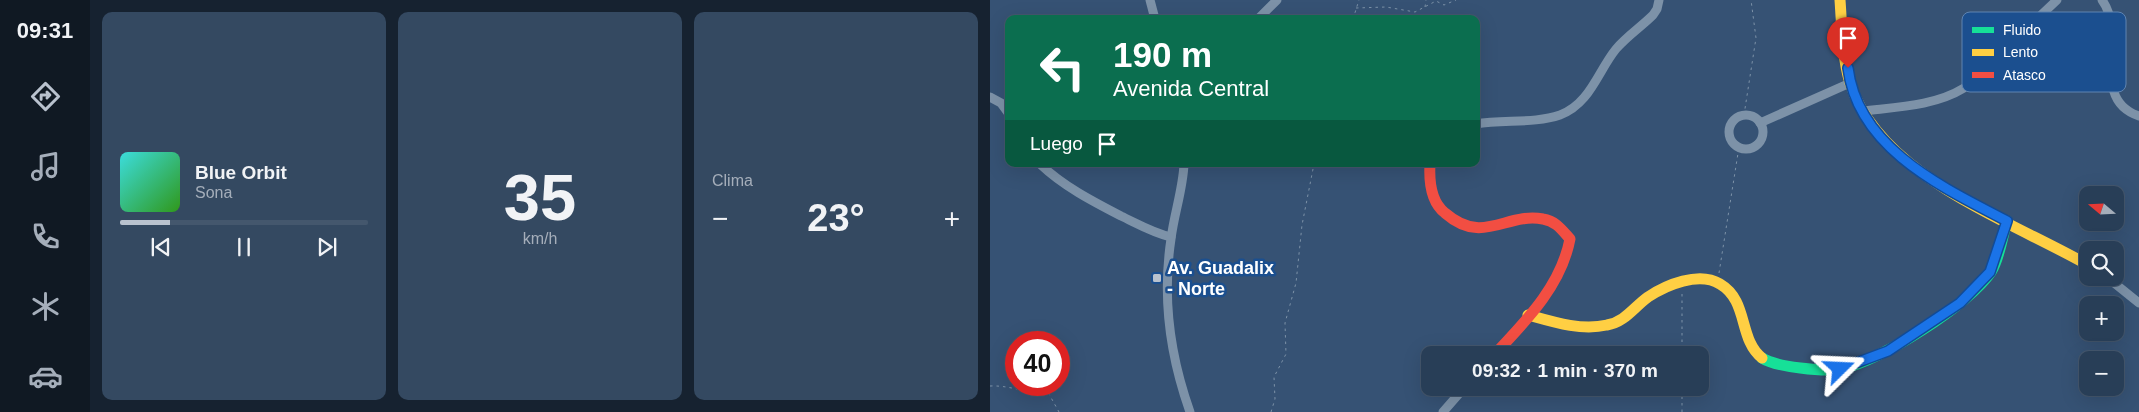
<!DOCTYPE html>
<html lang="es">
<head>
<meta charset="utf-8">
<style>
	:root { --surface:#283e57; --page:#344961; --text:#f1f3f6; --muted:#a5aeba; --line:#44576d; --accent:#b9c2ce }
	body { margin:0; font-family:Arial,sans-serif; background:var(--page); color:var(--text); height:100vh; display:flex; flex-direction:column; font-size:19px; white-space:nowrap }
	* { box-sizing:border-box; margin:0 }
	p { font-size:16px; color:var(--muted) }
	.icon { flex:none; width:28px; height:28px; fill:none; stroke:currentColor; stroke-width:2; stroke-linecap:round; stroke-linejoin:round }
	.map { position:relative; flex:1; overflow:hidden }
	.drawer { display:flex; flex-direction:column; gap:12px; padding:12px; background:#162230; width:900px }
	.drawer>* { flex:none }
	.banner { position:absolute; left:15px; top:15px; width:475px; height:152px; border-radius:10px; box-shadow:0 5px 20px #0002,0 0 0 1px var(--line); background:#0b6e4f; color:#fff; overflow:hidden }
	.needle { width:32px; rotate:289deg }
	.tools { position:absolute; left:1089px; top:186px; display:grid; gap:10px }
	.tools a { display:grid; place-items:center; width:45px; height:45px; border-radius:10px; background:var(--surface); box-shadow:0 5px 20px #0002,0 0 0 1px var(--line); font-size:25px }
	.speed { position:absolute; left:15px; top:331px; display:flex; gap:10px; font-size:25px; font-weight:700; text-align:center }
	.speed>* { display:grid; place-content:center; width:65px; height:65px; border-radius:50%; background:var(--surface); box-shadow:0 5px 20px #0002,0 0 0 1px var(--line); line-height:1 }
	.speed .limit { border:8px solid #d22; background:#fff; color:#111 }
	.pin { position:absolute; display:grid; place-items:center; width:42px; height:42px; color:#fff; margin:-51px -21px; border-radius:50% 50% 50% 0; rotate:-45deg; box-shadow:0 0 5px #0007 }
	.pin .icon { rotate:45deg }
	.me { position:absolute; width:55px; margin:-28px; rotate:69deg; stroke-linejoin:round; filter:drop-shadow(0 0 4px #0008) }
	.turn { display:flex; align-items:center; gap:18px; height:105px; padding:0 25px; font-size:22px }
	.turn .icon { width:65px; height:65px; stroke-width:2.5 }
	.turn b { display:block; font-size:35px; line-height:42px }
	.then { display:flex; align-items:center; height:48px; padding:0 25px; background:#0003; gap:10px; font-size:19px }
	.big { font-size:38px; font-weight:700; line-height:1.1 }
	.drawer .tile { flex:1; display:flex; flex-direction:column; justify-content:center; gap:8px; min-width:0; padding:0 18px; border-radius:10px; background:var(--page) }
	.drawer .dial { align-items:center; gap:0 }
	.dial b { font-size:65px; line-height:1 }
	.song { display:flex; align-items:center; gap:15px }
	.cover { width:60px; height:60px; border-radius:8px; background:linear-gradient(135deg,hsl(180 70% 55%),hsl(110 70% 35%)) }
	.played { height:5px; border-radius:2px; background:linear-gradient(90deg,var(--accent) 20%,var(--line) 20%) }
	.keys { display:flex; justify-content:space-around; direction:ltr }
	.heat { display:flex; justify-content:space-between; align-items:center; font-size:28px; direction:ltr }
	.drawer .tiles { flex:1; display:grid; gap:12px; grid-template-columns:repeat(3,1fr) }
	.trip { position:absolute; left:431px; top:346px; width:288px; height:50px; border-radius:10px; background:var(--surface); box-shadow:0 5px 20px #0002,0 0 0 1px var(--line); font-weight:700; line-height:50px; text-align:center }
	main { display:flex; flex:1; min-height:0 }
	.menu { display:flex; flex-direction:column; width:90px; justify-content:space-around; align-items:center; background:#101923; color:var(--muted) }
	.menu .icon { width:35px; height:35px }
	.menu .active { color:var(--accent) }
	.menu b { font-size:22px; color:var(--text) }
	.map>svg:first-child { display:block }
</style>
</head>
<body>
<main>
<nav class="menu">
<b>09:31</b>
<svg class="icon active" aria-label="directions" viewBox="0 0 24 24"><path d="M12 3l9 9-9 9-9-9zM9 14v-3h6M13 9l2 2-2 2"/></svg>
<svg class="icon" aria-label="music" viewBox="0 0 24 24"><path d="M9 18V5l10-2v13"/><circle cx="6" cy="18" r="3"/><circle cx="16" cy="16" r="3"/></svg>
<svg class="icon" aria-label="phone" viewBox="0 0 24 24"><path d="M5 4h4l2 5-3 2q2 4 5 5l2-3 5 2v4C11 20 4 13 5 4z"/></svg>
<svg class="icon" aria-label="climate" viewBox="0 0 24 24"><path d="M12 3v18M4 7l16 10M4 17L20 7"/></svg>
<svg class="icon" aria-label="car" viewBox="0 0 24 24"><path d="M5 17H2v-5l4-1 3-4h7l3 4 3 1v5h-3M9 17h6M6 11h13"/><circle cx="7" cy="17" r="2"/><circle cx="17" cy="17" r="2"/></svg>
</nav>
<section class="drawer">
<div class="tiles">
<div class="tile">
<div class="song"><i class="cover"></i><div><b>Blue Orbit</b><p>Sona</p></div></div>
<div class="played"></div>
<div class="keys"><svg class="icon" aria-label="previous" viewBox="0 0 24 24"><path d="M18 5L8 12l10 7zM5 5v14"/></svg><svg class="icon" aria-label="pause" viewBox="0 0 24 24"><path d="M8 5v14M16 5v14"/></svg><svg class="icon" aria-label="next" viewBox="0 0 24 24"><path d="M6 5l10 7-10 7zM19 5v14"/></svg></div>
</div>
<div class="tile dial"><b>35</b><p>km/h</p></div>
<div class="tile"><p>Clima</p>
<div class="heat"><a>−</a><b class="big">23°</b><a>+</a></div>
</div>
</div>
</section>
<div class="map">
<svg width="1149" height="412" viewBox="0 0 1149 412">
	<rect width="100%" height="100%" fill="#365274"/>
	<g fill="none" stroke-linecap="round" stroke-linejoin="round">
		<!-- path -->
		<g stroke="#7d92a8" stroke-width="1" stroke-dasharray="2.5 4" stroke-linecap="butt">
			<path d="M435 7 436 0"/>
			<path d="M366 8 396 7 425 12 446 1 454 5 466 0"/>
			<path d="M363 19 369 0"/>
			<path d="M754 115 766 38 761 0"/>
			<path d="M729 273 749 147"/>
			<path d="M692 355V293"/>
			<path d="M0 386C20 385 39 394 59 394L69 412"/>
			<path d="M281 412 285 399 284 377 296 354 295 323 306 283 312 225 324 164"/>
			<path d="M692 412V388"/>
		</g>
		<!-- street -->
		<g stroke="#7d92a8" stroke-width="9">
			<path d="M160 0 165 19"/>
			<path d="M1112 0C1138 35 1098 99 1149 116"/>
			<path d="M268 19 287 0"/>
			<path d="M0 97 11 103 19 114"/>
			<path d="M873 111C906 107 945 106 974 88L1067 0"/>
			<circle cx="756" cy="132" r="17"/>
			<path d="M770 123 860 83"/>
			<path d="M486 124C513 119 544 124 570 115 600 104 608 71 626 49 637 36 651 27 663 15L667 9 669 0"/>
			<path d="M50 164C73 186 102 201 131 216 148 224 163 233 181 237"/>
			<path d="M194 164C193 189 184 214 181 239 172 298 180 356 200 412"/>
			<path d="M1118 278 1149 303"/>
			<path d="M453 412 474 388"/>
		</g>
		<!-- fast -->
		<path stroke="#16e098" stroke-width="11" d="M772 358C786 367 834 372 851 369 889 362 980 304 1001 272 1010 258 1012 237 1017 221"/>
		<!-- slow -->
		<g stroke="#ffcf43" stroke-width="11">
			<path d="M850 0C852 27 852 57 860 83 890 176 1019 220 1098 265"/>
			<path d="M538 315C563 322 591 331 617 325 635 322 644 307 658 297 676 285 709 271 730 284 759 301 748 339 772 358"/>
		</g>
		<!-- jam -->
		<path stroke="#f24e42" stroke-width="11" d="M440 164C439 181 441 202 455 213 493 246 516 212 553 219 566 221 572 230 580 239 571 286 536 321 504 355"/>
	</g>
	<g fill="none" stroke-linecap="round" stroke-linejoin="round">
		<!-- route casing -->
		<g stroke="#114b97" stroke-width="12">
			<path id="route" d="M850 369 898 351 970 303 1000 272 1017 221C954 188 868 149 858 68"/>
		</g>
		<!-- route -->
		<use href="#route" stroke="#1a73e8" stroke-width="9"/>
	</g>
	<!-- markers -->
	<rect fill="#b9c2ce" stroke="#1b4f8f" stroke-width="2" x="162" y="273" width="10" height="10" rx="2.5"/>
	<g text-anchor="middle" stroke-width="5" stroke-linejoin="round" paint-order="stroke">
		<!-- poi labels -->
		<g font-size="18" font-weight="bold" fill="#fff" stroke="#1b4f8f" text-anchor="start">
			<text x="177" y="274">Av. Guadalix<tspan x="177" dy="21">- Norte</tspan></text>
		</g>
	</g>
	<!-- legend -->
	<rect x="972" y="12" width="164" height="80" rx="8" fill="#1b4f8f" stroke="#5f84b1" stroke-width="1"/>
	<rect x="982" y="27" width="22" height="6" fill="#16e098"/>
	<rect x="982" y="49" width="22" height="7" fill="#ffcf43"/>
	<rect x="982" y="72" width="22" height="6" fill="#f24e42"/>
	<g font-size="14" fill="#fff">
		<text x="1013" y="35">Fluido</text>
		<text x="1013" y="57">Lento</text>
		<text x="1013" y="80">Atasco</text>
	</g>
</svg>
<div class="tools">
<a><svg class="needle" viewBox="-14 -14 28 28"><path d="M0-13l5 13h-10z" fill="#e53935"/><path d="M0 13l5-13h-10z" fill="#a5aeba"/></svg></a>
<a><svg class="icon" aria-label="search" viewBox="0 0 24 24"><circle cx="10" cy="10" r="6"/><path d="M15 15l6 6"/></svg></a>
<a>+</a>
<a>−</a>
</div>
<div class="speed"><div class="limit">40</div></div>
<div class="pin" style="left:858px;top:68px;background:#d93025"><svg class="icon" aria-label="arrive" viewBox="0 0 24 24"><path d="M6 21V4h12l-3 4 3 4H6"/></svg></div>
<svg class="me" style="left:850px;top:369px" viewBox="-20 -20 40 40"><path d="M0-17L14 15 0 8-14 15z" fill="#1a73e8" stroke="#fff" stroke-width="4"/></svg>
<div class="trip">09:32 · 1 min · 370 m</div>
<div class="banner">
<div class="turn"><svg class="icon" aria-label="left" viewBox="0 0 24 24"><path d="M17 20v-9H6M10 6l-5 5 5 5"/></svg><div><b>190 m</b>Avenida Central</div></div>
<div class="then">Luego<svg class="icon" aria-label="arrive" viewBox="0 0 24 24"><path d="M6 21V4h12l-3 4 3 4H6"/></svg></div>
</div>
</div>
</main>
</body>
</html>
